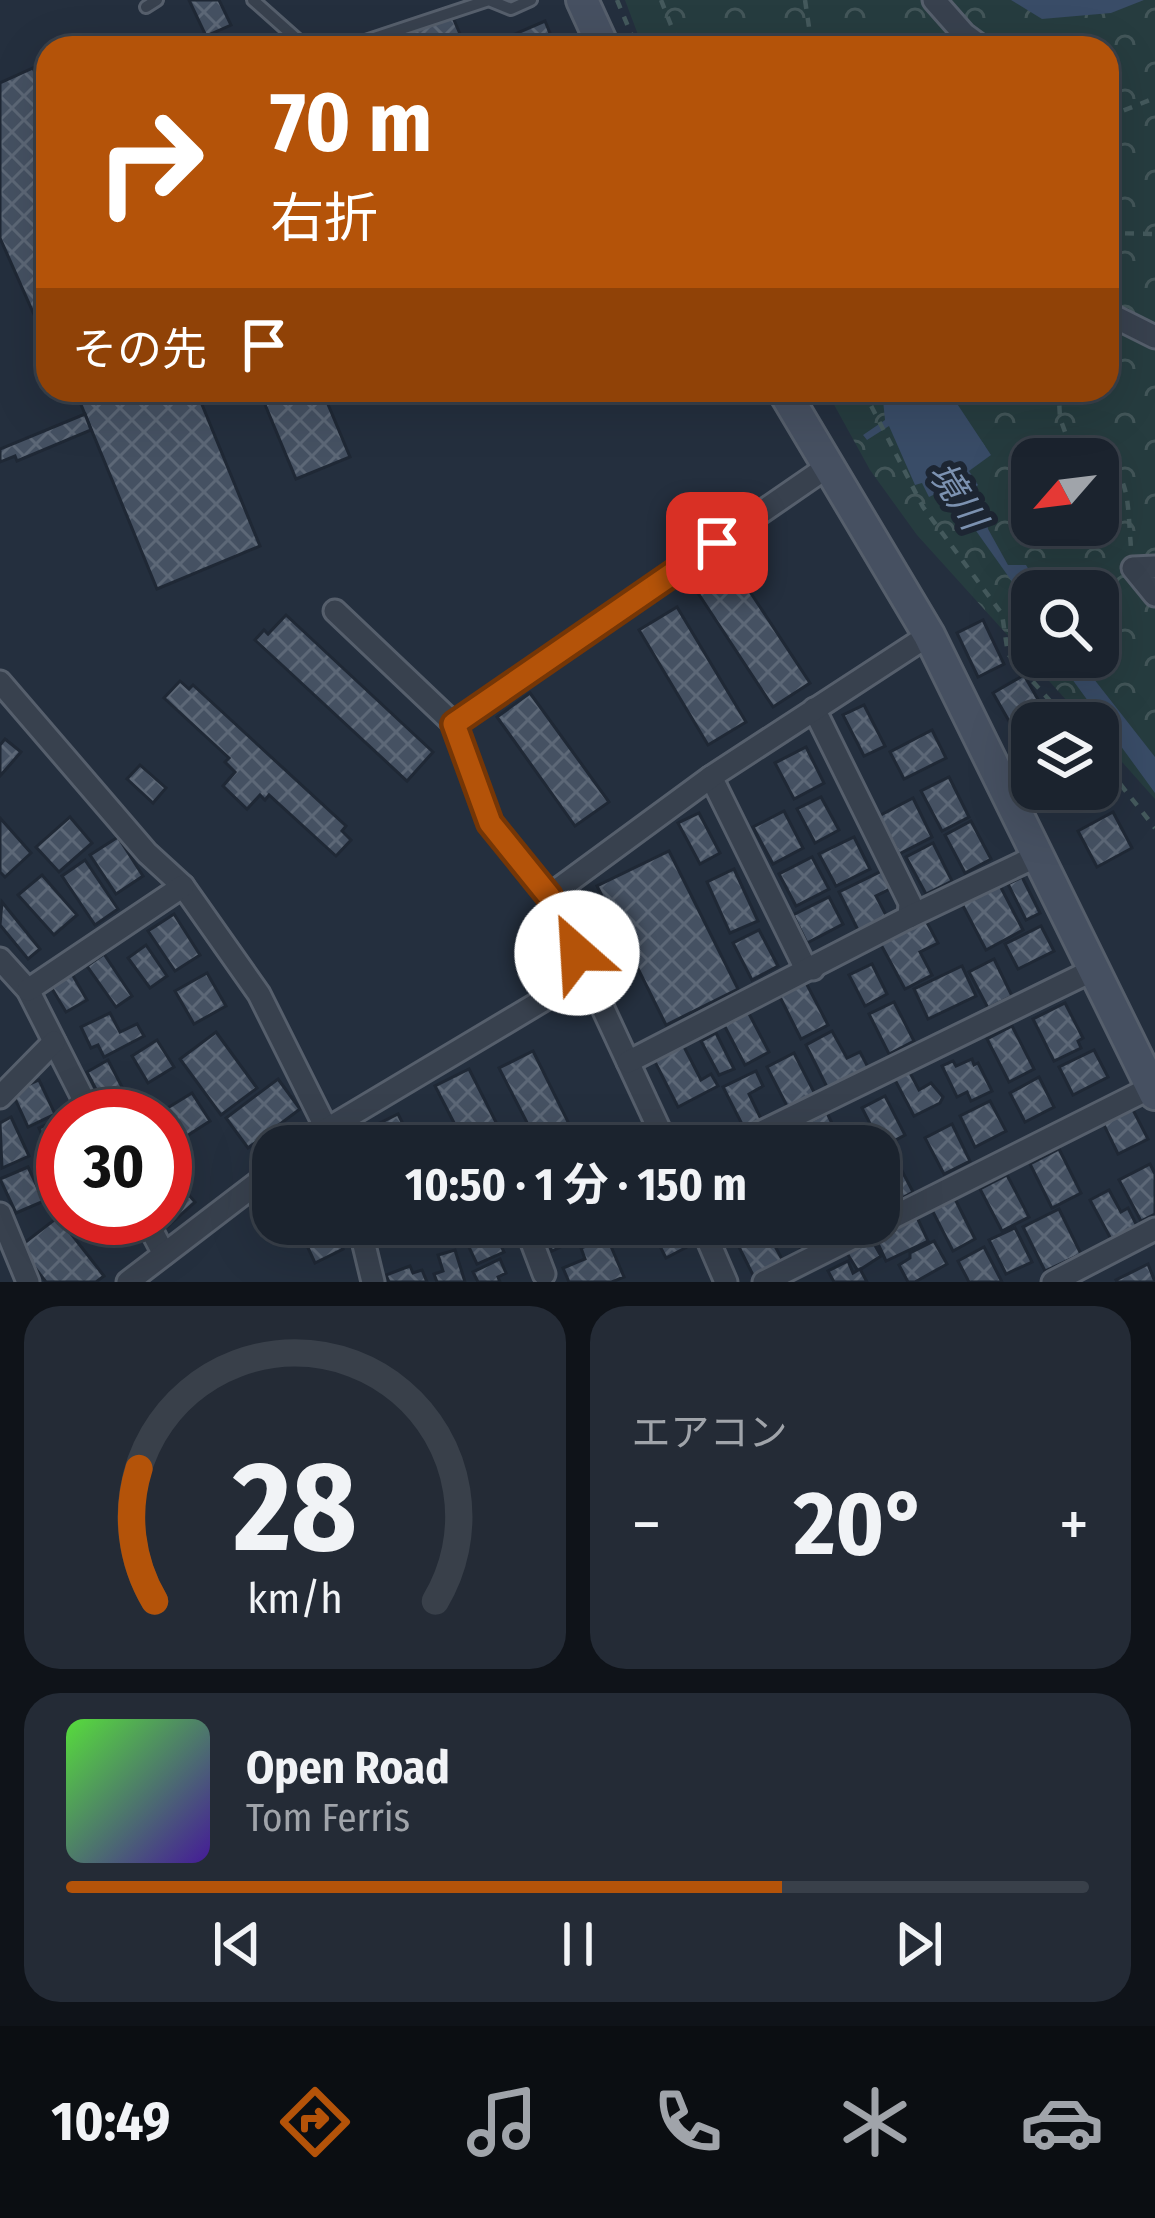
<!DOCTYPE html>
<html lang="ja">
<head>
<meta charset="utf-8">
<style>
	:root { --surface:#1b232e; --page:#242b36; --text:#f1f3f6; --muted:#a0a4aa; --line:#39404a; --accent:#b45309 }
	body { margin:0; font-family:"Fira Sans Condensed","Noto Sans JP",sans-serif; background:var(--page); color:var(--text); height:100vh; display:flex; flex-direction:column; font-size:45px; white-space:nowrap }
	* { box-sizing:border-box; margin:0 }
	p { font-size:39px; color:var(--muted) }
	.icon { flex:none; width:66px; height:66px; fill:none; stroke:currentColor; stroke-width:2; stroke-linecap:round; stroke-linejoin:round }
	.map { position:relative; height:1282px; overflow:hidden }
	.details { display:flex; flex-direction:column; gap:24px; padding:24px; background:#0f1319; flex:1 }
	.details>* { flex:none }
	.banner { position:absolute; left:36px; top:36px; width:1083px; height:366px; border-radius:36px; box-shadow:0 12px 48px #0002,0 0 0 3px var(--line); background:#b45309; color:#fff; overflow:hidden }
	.needle { width:78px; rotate:242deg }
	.buttons { position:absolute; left:1011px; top:438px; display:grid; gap:24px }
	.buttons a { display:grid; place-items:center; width:108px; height:108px; border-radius:24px; background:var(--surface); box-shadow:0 12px 48px #0002,0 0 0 3px var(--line); font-size:60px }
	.speed { position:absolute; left:36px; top:1089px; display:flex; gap:24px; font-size:60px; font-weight:700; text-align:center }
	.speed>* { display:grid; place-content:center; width:156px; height:156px; border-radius:50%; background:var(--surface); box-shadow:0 12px 48px #0002,0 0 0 3px var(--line); line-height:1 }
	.speed .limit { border:18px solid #d22; background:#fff; color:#111 }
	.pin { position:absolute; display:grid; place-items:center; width:102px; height:102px; color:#fff; margin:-51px; border-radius:24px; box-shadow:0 6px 18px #0006 }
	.me { position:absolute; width:132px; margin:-66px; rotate:334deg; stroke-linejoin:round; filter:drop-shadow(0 0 9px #0008) }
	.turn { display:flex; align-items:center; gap:42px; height:252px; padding:0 36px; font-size:54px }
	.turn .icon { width:156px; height:156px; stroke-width:2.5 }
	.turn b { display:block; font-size:84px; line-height:102px }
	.then { display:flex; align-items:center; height:114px; padding:0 36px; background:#0003; gap:24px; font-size:45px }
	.big { font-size:90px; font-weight:700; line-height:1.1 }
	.details .card { flex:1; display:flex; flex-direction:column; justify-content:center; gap:18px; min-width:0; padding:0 42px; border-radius:36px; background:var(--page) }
	.details .dial { align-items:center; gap:0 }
	.dial svg { height:312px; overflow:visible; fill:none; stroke:var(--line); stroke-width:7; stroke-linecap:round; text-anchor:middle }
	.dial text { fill:var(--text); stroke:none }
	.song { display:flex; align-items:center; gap:36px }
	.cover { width:144px; height:144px; border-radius:18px; background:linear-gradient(135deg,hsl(110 70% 55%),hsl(260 70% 35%)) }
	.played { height:12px; border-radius:6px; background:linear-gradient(90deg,var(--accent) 70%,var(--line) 70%) }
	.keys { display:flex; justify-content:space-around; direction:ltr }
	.heat { display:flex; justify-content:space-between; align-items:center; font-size:66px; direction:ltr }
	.details .tiles { flex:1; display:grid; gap:24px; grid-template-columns:1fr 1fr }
	.card:last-child { grid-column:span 2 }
	.trip { position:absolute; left:252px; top:1125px; width:648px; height:120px; border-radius:36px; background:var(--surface); box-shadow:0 12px 48px #0002,0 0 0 3px var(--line); font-weight:700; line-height:120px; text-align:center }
	.tab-bar { display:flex; height:192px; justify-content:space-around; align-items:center; background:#0b0e12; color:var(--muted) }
	.tab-bar .icon { width:84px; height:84px }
	.tab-bar .on { color:var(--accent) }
	.tab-bar b { font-size:54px; color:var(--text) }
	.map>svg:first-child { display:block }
</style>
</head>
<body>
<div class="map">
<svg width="1155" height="1282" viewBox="0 0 1155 1282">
	<defs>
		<pattern id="forest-crowns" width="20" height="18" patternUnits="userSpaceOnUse" patternTransform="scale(3)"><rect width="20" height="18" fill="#263c3f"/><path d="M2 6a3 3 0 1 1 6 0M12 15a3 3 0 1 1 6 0" fill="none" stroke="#435659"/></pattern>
		<pattern id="building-cross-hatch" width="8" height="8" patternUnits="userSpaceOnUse" patternTransform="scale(3)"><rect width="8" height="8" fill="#455162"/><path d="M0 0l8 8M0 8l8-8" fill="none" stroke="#5d6877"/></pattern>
	</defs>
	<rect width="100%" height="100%" fill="#242f3e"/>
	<!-- forest -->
	<path fill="url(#forest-crowns)" fill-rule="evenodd" d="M625 0H1155V799L1098 735V723H1087L917 535 870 470 826 390H1107V48H643ZM1032 459H1098V525H1032ZM1032 591H1098V657H1032Z"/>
	<!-- water -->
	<g fill="#394c67">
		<path d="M1011 0H1144L1111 13 1042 19Z"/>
		<path d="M882 390H902L913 400 927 390H948L991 455 969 471 978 485 971 492 986 511 988 529 1008 565H1026L1042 591H1032V633L1015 635 1011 610 1025 600 957 504 951 507 939 492 929 497 922 483 915 485 889 426 867 440 863 435 885 420Z"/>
		<path d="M1056 657H1082L1090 674 1155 757V793Z"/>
	</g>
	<!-- building -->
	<g fill="url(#building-cross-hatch)" stroke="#1f2835" stroke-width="3">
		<path d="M189 0H219L231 25 206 36Z"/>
		<path d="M451 13 466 48H369Z"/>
		<path d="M545 21 556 48H483Z"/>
		<path d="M33 68 48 102V325L40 328 0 238V83Z"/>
		<path d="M75 390H196L260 546 157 589Z"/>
		<path d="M259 390H322L350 457 296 479Z"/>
		<path d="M85 414 91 430 17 461 15 456 0 462V449Z"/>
		<path d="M733 566 810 683 773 707 696 590Z"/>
		<path d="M677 607 746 722 708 745 639 630Z"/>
		<path d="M286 615 433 752 407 781 255 640 264 630 268 634Z"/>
		<path d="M983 620 1004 664 978 677 957 633Z"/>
		<path d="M1024 675 1044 710 1013 728 993 693Z"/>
		<path d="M180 681 189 689 193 685 346 826 342 831 351 840 336 856 269 795 265 800 260 795 247 809 223 786 235 772 225 762 229 758 164 698Z"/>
		<path d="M530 693 609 802 575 826 497 717Z"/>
		<path d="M864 705 885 746 864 756 843 715Z"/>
		<path d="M932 730 946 758 904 779 890 752Z"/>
		<path d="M5 739 21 752 0 776V745Z"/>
		<path d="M806 747 824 783 794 799 775 763Z"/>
		<path d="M140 765 166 788 153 803 127 779Z"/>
		<path d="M949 777 969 817 942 831 921 791Z"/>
		<path d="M1053 789H1093L1096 795 1064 811Z"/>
		<path d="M821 797 839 830 815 843 797 809Z"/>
		<path d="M913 798 932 837 899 854 879 816Z"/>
		<path d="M784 811 803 848 773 864 753 827Z"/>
		<path d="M1113 812 1132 848 1097 867 1078 831Z"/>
		<path d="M699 813 720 853 700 864 678 823Z"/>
		<path d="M70 817 92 843 59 872 36 847Z"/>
		<path d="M0 818 31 853 5 877 0 872Z"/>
		<path d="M971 821 991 859 965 873 945 835Z"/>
		<path d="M118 837 143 876 116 894 90 855Z"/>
		<path d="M854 837 870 869 836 886 819 854Z"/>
		<path d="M933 843 952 881 926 894 906 857Z"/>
		<path d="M669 851 738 989 666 1025 597 886Z"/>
		<path d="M812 857 829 889 796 906 779 874Z"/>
		<path d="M85 860 118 909 95 925 62 876Z"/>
		<path d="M734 869 758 921 730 933 707 882Z"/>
		<path d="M884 870 894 887 876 896 887 917 859 932 839 892Z"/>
		<path d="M42 875 77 915 54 935 18 895Z"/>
		<path d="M1022 877 1040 913 1026 920 1008 884Z"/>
		<path d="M997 880 1023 930 986 950 960 900Z"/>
		<path d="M829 897 843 924 807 943 793 915Z"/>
		<path d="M2 902 40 949 28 959 0 925Z"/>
		<path d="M174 914 200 955 175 971 148 931Z"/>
		<path d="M924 917 938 943 920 952 932 975 905 989 879 941Z"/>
		<path d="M1041 926 1054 951 1018 969 1005 944Z"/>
		<path d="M759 930 778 966 752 980 733 943Z"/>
		<path d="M146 945 167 976 150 988 128 958Z"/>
		<path d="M104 954 132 996 116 1007 87 966Z"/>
		<path d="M994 959 1012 996 988 1008 969 972Z"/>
		<path d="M872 964 887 994 865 1006 849 975Z"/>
		<path d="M962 966 976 996 928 1019 914 989Z"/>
		<path d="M207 973 226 1006 194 1024 175 991Z"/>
		<path d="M72 974 87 1000 66 1012 51 987Z"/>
		<path d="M804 979 828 1025 801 1039 778 993Z"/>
		<path d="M894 1002 914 1041 889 1054 869 1014Z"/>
		<path d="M1065 1003 1083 1038 1078 1041 1081 1048 1054 1061 1033 1019Z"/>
		<path d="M747 1010 769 1052 745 1065 723 1023Z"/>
		<path d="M110 1013 120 1032 137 1024 144 1036 104 1057 98 1045 91 1048 81 1027Z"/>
		<path d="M1012 1026 1034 1069 1009 1082 987 1039Z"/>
		<path d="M832 1031 847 1058 860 1052 870 1071 829 1091 806 1045Z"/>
		<path d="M216 1032 257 1088 221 1115 180 1059Z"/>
		<path d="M716 1033 734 1069 719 1075 701 1041Z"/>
		<path d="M157 1040 174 1067 148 1083 132 1056Z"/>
		<path d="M681 1041 701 1080 711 1074 718 1086 678 1107 652 1056Z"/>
		<path d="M1094 1050 1108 1077 1073 1095 1059 1067Z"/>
		<path d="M533 1051 578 1142 570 1146H539L499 1068Z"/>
		<path d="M794 1053 815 1094 788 1108 767 1067Z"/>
		<path d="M972 1059 974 1065 978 1063 992 1091 971 1101 967 1092 957 1097 942 1066 953 1061 956 1066Z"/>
		<path d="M108 1060 123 1089 102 1101 87 1072Z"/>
		<path d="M469 1069 508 1146H466L435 1086Z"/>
		<path d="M756 1071 763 1086 749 1094 762 1121 745 1130 723 1087Z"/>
		<path d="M909 1071 919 1090 931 1083 943 1097 940 1103 914 1116 894 1078Z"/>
		<path d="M1039 1077 1054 1107 1025 1122 1010 1093Z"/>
		<path d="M278 1079 300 1109 248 1148 226 1118Z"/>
		<path d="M39 1080 55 1114 28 1127 12 1092Z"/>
		<path d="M192 1093 210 1121 179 1141 161 1112Z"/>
		<path d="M885 1096 905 1135 882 1147 862 1108Z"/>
		<path d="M990 1101 1006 1131 975 1147 960 1116Z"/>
		<path d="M1131 1106 1148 1139 1118 1154 1102 1121Z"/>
		<path d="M827 1113 843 1146H803L800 1140 810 1135 805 1124Z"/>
		<path d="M398 1114 414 1146H377L368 1129Z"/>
		<path d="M11 1117 29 1156 2 1168 0 1123Z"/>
		<path d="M62 1118 63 1151 51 1156 39 1128Z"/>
		<path d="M952 1124 970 1161 944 1174 925 1138Z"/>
		<path d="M890 1148 913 1192 889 1205 879 1187V1154Z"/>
		<path d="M1059 1149 1081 1193 1052 1208 1030 1164Z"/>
		<path d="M1150 1164 1155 1174V1214L1141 1221 1119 1180Z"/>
		<path d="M28 1167 44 1201 16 1213 0 1179Z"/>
		<path d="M1007 1175 1029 1217 1002 1231 980 1189Z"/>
		<path d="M172 1176 195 1202 168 1226 161 1218H165V1183Z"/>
		<path d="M1109 1190 1121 1212 1128 1208 1137 1226 1111 1239 1090 1200Z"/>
		<path d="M955 1199 975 1239 953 1251 932 1210Z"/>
		<path d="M1059 1209 1081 1254 1045 1271 1023 1227Z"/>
		<path d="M916 1215 928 1241 886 1261 874 1235Z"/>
		<path d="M58 1217 104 1276 96 1282H46L19 1247Z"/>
		<path d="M297 1224H336L338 1227 333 1230 343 1249 315 1263Z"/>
		<path d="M478 1224H491L504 1252 477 1264 467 1243 460 1246 455 1234Z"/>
		<path d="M540 1224H577L582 1237 552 1251Z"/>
		<path d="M674 1224 687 1247 666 1258 649 1225Z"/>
		<path d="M745 1224H763L783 1261 754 1277 735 1239 743 1234 740 1227Z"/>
		<path d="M788 1224H816L823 1236 800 1248Z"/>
		<path d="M1015 1228 1032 1262 1006 1274 989 1240Z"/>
		<path d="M869 1235 881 1256 858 1271 845 1250Z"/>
		<path d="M607 1237 624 1277 612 1282H569L563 1268 585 1259 581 1248Z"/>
		<path d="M934 1241 947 1264 915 1282H908L899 1265 910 1258V1253Z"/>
		<path d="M984 1247 1002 1282H969L958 1261Z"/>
		<path d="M455 1250 465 1282H437L434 1274 443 1271 438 1255Z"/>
		<path d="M500 1259 506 1273 498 1277 500 1282H478L473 1272Z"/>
		<path d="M848 1261 853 1273 860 1269 867 1282H834L828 1271Z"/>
		<path d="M1148 1264 1155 1282H1117L1116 1280Z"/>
		<path d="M410 1266 413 1273 422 1270 427 1282H389L386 1275Z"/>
	</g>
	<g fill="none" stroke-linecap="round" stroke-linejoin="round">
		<!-- lane casing -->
		<g stroke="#565f6c" stroke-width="16">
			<g id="lane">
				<path d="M253 0 307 48"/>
				<path d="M146 7 157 0"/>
				<path d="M344 48 489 0 511 9 531 0"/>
			</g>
		</g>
		<!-- street casing -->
		<g stroke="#565f6c" stroke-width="27">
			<g id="street">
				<path d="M934 0 964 34 983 48"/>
				<path d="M1107 313 1155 337"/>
				<path d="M1155 567 1133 568 1155 595"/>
				<path d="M335 611 454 724 490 823 549 896"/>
				<path d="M0 682 147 853 183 886 259 994 335 1146"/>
				<path d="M814 709 910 903 909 917"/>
				<path d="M454 724 830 465"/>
				<path d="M711 777 804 965 813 969"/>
				<path d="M0 959 28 990 92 1116"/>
				<path d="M587 974 667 1146"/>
				<path d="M28 990 183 886"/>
				<path d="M628 1062 909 917 1039 855"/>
				<path d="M0 1097 54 1042"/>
				<path d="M305 1146 329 1128 587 974 549 896 711 777 929 635"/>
				<path d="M733 1146 1095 969"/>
				<path d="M0 1214 28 1282"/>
				<path d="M145 1218 164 1254"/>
				<path d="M359 1224 373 1282"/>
				<path d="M525 1224 544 1274"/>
				<path d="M701 1224 726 1282"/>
				<path d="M128 1282 273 1171"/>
				<path d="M764 1282 1152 1087"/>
				<path d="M1053 1282 1155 1229"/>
			</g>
		</g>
		<!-- secondary casing -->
		<g stroke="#565f6c" stroke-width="36">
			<g id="secondary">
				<path d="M582 0 604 48"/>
				<path d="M783 390 929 635 1155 1094"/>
			</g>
		</g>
		<!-- path -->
		<g stroke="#44595c" stroke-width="4.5" stroke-dasharray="9 9" stroke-linecap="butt">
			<path d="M617 0 637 48"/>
			<path d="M661 0 680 48"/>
			<path d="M805 0 809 27 822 48"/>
			<path d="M1107 117 1155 98"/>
			<path d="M1107 233 1155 234"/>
			<path d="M863 390 923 507 1002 614 1008 654 1070 723"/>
			<path d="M1050 390 1059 399"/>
			<path d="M1066 390 1059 399 1060 418 1068 440C1132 468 1126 483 1131 548"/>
			<path d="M1098 756 1155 828"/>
		</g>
		<!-- lane -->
		<use href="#lane" stroke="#38414e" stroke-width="10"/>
		<!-- street -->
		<use href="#street" stroke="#38414e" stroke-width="21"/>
		<!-- secondary -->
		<use href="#secondary" stroke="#465061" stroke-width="30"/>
	</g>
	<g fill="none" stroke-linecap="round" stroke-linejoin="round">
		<!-- route casing -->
		<g stroke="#753606" stroke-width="30">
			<path id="route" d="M577 953 549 896 490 823 454 724 717 543"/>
		</g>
		<!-- route -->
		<use href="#route" stroke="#b45309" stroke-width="21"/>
	</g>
	<g text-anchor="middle" stroke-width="12" stroke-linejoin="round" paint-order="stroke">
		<!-- water labels -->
		<g font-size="36" font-style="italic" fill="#7c92b1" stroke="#1d2633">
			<text transform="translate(958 495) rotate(57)" y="13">境川</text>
		</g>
	</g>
</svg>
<div class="buttons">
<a><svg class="needle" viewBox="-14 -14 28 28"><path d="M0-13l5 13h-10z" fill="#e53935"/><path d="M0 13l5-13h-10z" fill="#a0a4aa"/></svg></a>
<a><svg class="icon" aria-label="search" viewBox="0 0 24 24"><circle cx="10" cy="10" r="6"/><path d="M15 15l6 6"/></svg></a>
<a><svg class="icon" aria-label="layers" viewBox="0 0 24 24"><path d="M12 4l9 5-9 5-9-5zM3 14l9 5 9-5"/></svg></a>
</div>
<div class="speed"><div class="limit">30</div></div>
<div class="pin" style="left:717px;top:543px;background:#d93025"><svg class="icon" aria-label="arrive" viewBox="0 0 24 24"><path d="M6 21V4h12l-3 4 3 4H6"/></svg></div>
<svg class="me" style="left:577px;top:953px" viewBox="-20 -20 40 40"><circle r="19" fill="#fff"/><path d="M0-13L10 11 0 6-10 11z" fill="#b45309"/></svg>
<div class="trip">10:50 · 1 分 · 150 m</div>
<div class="banner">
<div class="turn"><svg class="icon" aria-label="right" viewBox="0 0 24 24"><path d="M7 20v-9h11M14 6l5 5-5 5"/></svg><div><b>70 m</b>右折</div></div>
<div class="then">その先<svg class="icon" aria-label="arrive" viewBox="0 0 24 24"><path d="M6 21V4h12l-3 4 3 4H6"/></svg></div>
</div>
</div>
<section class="details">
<div class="tiles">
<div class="card dial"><svg viewBox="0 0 100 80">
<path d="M14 69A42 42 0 1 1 86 69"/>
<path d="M14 69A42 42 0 0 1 10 35" stroke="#b45309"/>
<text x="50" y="56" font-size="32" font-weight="700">28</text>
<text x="50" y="72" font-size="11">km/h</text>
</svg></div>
<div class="card"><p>エアコン</p>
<div class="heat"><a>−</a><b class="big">20°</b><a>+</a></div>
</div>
<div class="card">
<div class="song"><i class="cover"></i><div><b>Open Road</b><p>Tom Ferris</p></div></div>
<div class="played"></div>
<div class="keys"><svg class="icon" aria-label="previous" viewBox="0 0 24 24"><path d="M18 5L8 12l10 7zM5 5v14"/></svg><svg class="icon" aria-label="pause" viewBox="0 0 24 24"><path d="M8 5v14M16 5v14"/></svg><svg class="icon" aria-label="next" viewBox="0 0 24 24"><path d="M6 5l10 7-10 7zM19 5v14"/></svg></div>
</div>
</div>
</section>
<nav class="tab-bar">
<b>10:49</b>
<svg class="icon on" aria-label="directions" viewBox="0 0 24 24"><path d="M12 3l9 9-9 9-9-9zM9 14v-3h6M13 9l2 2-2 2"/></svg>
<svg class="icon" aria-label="music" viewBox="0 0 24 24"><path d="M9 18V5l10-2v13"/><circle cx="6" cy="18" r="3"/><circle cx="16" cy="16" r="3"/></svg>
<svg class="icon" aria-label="phone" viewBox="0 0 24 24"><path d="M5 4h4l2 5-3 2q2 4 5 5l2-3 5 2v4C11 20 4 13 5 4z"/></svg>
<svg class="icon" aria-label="climate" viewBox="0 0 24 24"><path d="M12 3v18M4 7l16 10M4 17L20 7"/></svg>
<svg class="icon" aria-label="car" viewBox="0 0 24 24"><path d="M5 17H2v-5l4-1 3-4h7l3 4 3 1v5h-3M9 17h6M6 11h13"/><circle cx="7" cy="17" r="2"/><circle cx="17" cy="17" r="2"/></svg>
</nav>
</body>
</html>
